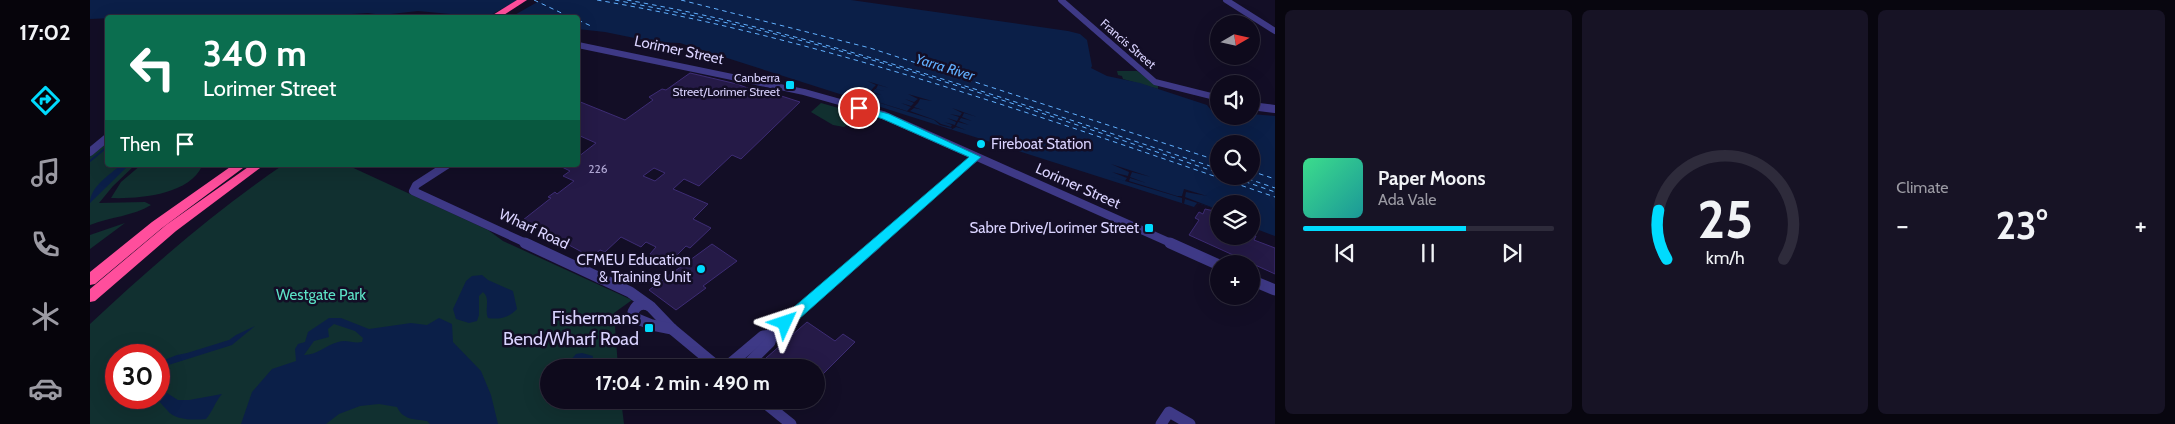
<!DOCTYPE html>
<html lang="en">
<head>
<meta charset="utf-8">
<style>
	:root { --surface:#0e0a1c; --page:#171325; --text:#f1f3f6; --muted:#9b9aa3; --line:#2e2b3b; --accent:#00dbfe }
	body { margin:0; font-family:Cabin,sans-serif; background:var(--page); color:var(--text); height:100vh; display:flex; flex-direction:column; font-size:19px; white-space:nowrap }
	* { box-sizing:border-box; margin:0 }
	p { font-size:16px; color:var(--muted) }
	.icon { flex:none; width:28px; height:28px; fill:none; stroke:currentColor; stroke-width:2; stroke-linecap:round; stroke-linejoin:round }
	.map { position:relative; flex:1; overflow:hidden }
	.drawer { display:flex; flex-direction:column; gap:10px; padding:10px; background:#08060f; width:900px }
	.drawer>* { flex:none }
	.guide { position:absolute; left:15px; top:15px; width:475px; height:152px; border-radius:5px; box-shadow:0 5px 20px #0002,0 0 0 1px var(--line); background:#0b6e4f; color:#fff; overflow:hidden }
	.needle { width:32px; rotate:81deg }
	.buttons { position:absolute; left:1120px; top:15px; display:grid; gap:10px }
	.buttons a { display:grid; place-items:center; width:50px; height:50px; border-radius:50%; background:var(--surface); box-shadow:0 5px 20px #0002,0 0 0 1px var(--line); font-size:25px }
	.speed { position:absolute; left:15px; top:344px; display:flex; gap:10px; font-size:25px; font-weight:700; text-align:center }
	.speed>* { display:grid; place-content:center; width:65px; height:65px; border-radius:50%; background:var(--surface); box-shadow:0 5px 20px #0002,0 0 0 1px var(--line); line-height:1 }
	.speed .limit { border:8px solid #d22; background:#fff; color:#111 }
	.pin { position:absolute; display:grid; place-items:center; width:42px; height:42px; color:#fff; margin:-21px; border:2px solid #fff; border-radius:50%; box-shadow:0 1px 5px #0007 }
	.me { position:absolute; width:55px; margin:-28px; rotate:48deg; stroke-linejoin:round; filter:drop-shadow(0 0 4px #0008) }
	.turn { display:flex; align-items:center; gap:18px; height:105px; padding:0 15px; font-size:22px }
	.turn .icon { width:65px; height:65px; stroke-width:2.5 }
	.turn b { display:block; font-size:35px; line-height:42px }
	.then { display:flex; align-items:center; height:48px; padding:0 15px; background:#0003; gap:10px; font-size:19px }
	.big { font-size:38px; font-weight:700; line-height:1.1 }
	.drawer .card { flex:1; display:flex; flex-direction:column; justify-content:center; gap:8px; min-width:0; padding:0 18px; border-radius:8px; background:var(--page) }
	.drawer .dial { align-items:center; gap:0 }
	.dial svg { height:130px; overflow:visible; fill:none; stroke:var(--line); stroke-width:7; stroke-linecap:round; text-anchor:middle }
	.dial text { fill:var(--text); stroke:none }
	.song { display:flex; align-items:center; gap:15px }
	.cover { width:60px; height:60px; border-radius:8px; background:linear-gradient(135deg,hsl(150 70% 55%),hsl(180 70% 35%)) }
	.played { height:5px; border-radius:2px; background:linear-gradient(90deg,var(--accent) 65%,var(--line) 65%) }
	.keys { display:flex; justify-content:space-around; direction:ltr }
	.heat { display:flex; justify-content:space-between; align-items:center; font-size:28px; direction:ltr }
	.drawer .tiles { flex:1; display:grid; gap:10px; grid-template-columns:repeat(3,1fr) }
	.trip { position:absolute; left:450px; top:359px; width:285px; height:50px; border-radius:25px; background:var(--surface); box-shadow:0 5px 20px #0002,0 0 0 1px var(--line); font-weight:700; line-height:50px; text-align:center }
	main { display:flex; flex:1; min-height:0 }
	.menu { display:flex; flex-direction:column; width:90px; justify-content:space-around; align-items:center; background:#06040b; color:var(--muted) }
	.menu .icon { width:35px; height:35px }
	.menu .current { color:var(--accent) }
	.menu b { font-size:22px; color:var(--text) }
	.map>svg:first-child { display:block }
</style>
</head>
<body>
<main>
<nav class="menu">
<b>17:02</b>
<svg class="icon current" aria-label="directions" viewBox="0 0 24 24"><path d="M12 3l9 9-9 9-9-9zM9 14v-3h6M13 9l2 2-2 2"/></svg>
<svg class="icon" aria-label="music" viewBox="0 0 24 24"><path d="M9 18V5l10-2v13"/><circle cx="6" cy="18" r="3"/><circle cx="16" cy="16" r="3"/></svg>
<svg class="icon" aria-label="phone" viewBox="0 0 24 24"><path d="M5 4h4l2 5-3 2q2 4 5 5l2-3 5 2v4C11 20 4 13 5 4z"/></svg>
<svg class="icon" aria-label="climate" viewBox="0 0 24 24"><path d="M12 3v18M4 7l16 10M4 17L20 7"/></svg>
<svg class="icon" aria-label="car" viewBox="0 0 24 24"><path d="M5 17H2v-5l4-1 3-4h7l3 4 3 1v5h-3M9 17h6M6 11h13"/><circle cx="7" cy="17" r="2"/><circle cx="17" cy="17" r="2"/></svg>
</nav>
<div class="map">
<svg width="1185" height="424" viewBox="0 0 1185 424">
	<rect width="100%" height="100%" fill="#130e26"/>
	<!-- green -->
	<g fill="#113030" fill-rule="evenodd">
		<path d="M1027 71H1047L1068 86V89L1033 79 1032 76 1028 75Z"/>
		<path d="M731 103 759 111 767 119 754 127 743 125 721 112Z"/>
		<path d="M17 140 18 165H45L23 186 9 203 55 202 61 205C43 216 20 217 0 225V154Z"/>
		<path d="M51 165H110L112 166C99 195 48 199 21 198L31 182Z"/>
		<path d="M193 165H257L398 230 413 241 542 300 524 313 528 367 459 368V400H531L534 424H0V324C61 267 124 212 193 165ZM26 355H69V398H26Z"/>
		<path d="M35 223 0 249V235Z"/>
	</g>
	<!-- water -->
	<g fill="#0b1f48" fill-rule="evenodd">
		<path d="M0 0H761L978 31 990 34 997 40 1002 66 1001 68 1017 76 1050 83 1117 105 1121 110H1129V116H1161V114L1185 116V236L1161 227V204H1129V210L1107 203 1104 207 590 43 564 42 515 32 488 29V18L392 17 328 11 292 15 278 13 214 17H87L89 15 0 19ZM1129 144H1161V176H1129Z"/>
		<path d="M31 165H39L0 203C0 187 19 175 31 165Z"/>
		<path d="M392 275 398 280 423 291 427 309C420 317 409 320 398 318 394 309 401 299 393 292L389 296V315L387 321 379 323 366 319 363 309 376 281 382 276Z"/>
		<path d="M239 318H251L279 329 321 323 337 325 349 318 362 324 363 342 391 371 401 395 408 424H340L337 421C324 419 313 420 307 407L289 404 270 406 249 414 236 424H151L162 392 182 369 206 361 205 349 208 344 215 342 218 332ZM244 324 265 331 273 338 272 342C263 344 257 339 248 342 236 345 227 355 214 355L224 341 239 337 238 329Z"/>
		<path d="M165 326 142 345 69 368V362L87 355 97 353 139 340 146 335Z"/>
		<path d="M492 353 503 356 501 367H475L486 354Z"/>
		<path d="M69 388 88 400H99L132 394C125 402 123 411 116 419 105 420 85 421 77 410 73 406 70 402 66 398H69Z"/>
	</g>
	<!-- pier -->
	<g fill="#130e26">
		<path d="M428 0H451L421 17H397Z"/>
		<path d="M777 81 799 88 788 85 786 89 794 91 785 89 783 92 791 95 781 93 779 96 787 99 779 97 778 99 817 111 821 107 811 103 821 106 824 103 815 99 824 102 828 99 818 94 842 101 830 99 828 103 836 106 828 103 824 107 833 110 824 108 820 111 845 120 851 124 861 127 862 125 854 122 865 125 866 122 857 118 867 121 869 117 860 114 870 116 872 113 862 108 887 117 874 113 872 117 882 121 871 118 869 121 879 125 868 122 866 126 876 130 866 127 861 130 862 128 850 125 844 120 774 98 776 96 768 93 777 95 779 92 772 89 781 91 783 88 775 86 783 88 786 85Z"/>
		<path d="M1021 164 1061 177 1042 172 1040 177 1056 183 1040 178 1039 181 1087 196H1092L1094 189 1117 196 1096 192 1095 197 1129 210 1095 199 1094 204 1092 203V198L1018 176 1035 181 1037 178 1022 172 1038 176 1039 172Z"/>
	</g>
	<g fill="none" stroke-linecap="round" stroke-linejoin="round">
		<!-- stream -->
		<path stroke="#0b1f48" stroke-width="2" d="M0 161 18 146"/>
		<!-- ferry -->
		<g stroke="#61b0ff" stroke-width="1" stroke-dasharray="4.5 4" stroke-linecap="butt">
			<path d="M444 0 482 18"/>
			<path d="M507 0C739 40 963 121 1185 197"/>
			<path d="M525 0C576 10 627 20 677 32 830 69 980 123 1129 173"/>
			<path d="M537 0C740 36 934 105 1129 169"/>
			<path d="M591 0 780 48 1129 161"/>
			<path d="M488 20 501 26"/>
			<path d="M1161 171 1185 179"/>
			<path d="M1139 176 1185 192"/>
			<path d="M1150 176 1185 188"/>
		</g>
	</g>
	<!-- building -->
	<g fill="#251a47" stroke="#3d2c74" fill-rule="evenodd">
		<path d="M600 73 647 84 679 96 682 93 710 102 651 159 642 155 609 186 594 179 583 189 618 204 603 219 621 228 600 248 596 246 579 263 560 254 566 247 556 242 551 247 531 237 515 252 510 250 501 257 433 220 461 198 458 197 465 192 467 194 484 181 473 176 480 171 468 165H488V157L506 143 488 135V101L535 120 563 100 559 97 564 94 572 89 576 90ZM564 168 575 173 565 181 553 176Z"/>
		<path d="M1115 209 1129 212V236H1166L1164 240 1185 248V274L1099 235 1109 220 1105 218 1109 212 1113 214Z"/>
		<path d="M622 244 647 261 613 286 616 288 586 310 559 290Z"/>
		<path d="M717 322 745 341 753 334 765 342 726 381V368H689L676 358Z"/>
	</g>
	<g fill="none" stroke-linecap="round" stroke-linejoin="round">
		<!-- minor-far2 -->
		<g stroke="#3e3986" stroke-width="6">
			<path d="M971 0 1065 82 1129 98"/>
			<path d="M1136 0 1185 31"/>
			<path d="M488 45 714 92 764 106"/>
			<path d="M1161 106H1165"/>
		</g>
		<!-- minor-far1 -->
		<g stroke="#3e3986" stroke-width="8">
			<path d="M759 105 793 115 1083 244"/>
			<path d="M1161 106 1185 109"/>
			<path d="M0 152 18 137"/>
			<path d="M357 165 326 185 323 191 438 244"/>
			<path d="M785 244 886 157"/>
		</g>
		<!-- minor -->
		<g stroke="#3e3986" stroke-width="11">
			<path d="M435 243 540 292 561 307 582 329 629 368"/>
			<path d="M1080 243 1129 265"/>
			<path d="M1161 280 1185 290"/>
			<path d="M558 305C551 303 546 305 543 312L545 318 562 325 582 329"/>
			<path d="M635 368 673 336 682 335"/>
			<path d="M654 368 680 342 682 335 787 243"/>
			<path d="M671 400 701 424"/>
			<path d="M1071 424 1079 412 1100 424"/>
		</g>
		<!-- highway -->
		<g fill="#ff4e9c" fill-rule="evenodd">
			<path d="M427 0H437L409 18H398Z"/>
			<path d="M143 165H157L72 228 5 284 0 285V272L62 222Z"/>
			<path d="M161 165H174L86 231 5 301 0 302V289L76 225Z"/>
		</g>
	</g>
	<!-- route -->
	<path fill="#00dbfe" stroke="#008ea5" d="M769 106 799 114 891 157 700 327 695 328 690 327 688 323 690 319 879 157 793 119 766 110V107Z"/>
	<!-- markers -->
	<g fill="#00dbfe" stroke="#130e26" stroke-width="2">
		<rect x="695" y="80" width="10" height="10" rx="2.5"/>
		<circle cx="891" cy="144" r="5"/>
		<rect x="1054" y="223" width="10" height="10" rx="2.5"/>
		<circle cx="611" cy="269" r="5"/>
		<rect x="554" y="323" width="10" height="10" rx="2.5"/>
	</g>
	<g text-anchor="middle" stroke-width="5" stroke-linejoin="round" paint-order="stroke">
		<!-- far-street labels -->
		<g font-size="12" fill="#dad3ff" stroke="#130e26">
			<text transform="translate(1038 44) rotate(41)" y="4">Francis Street</text>
		</g>
		<!-- far-poi labels -->
		<g font-size="12" fill="#dad3ff" stroke="#130e26" text-anchor="end">
			<text x="690" y="82">Canberra<tspan x="690" dy="14">Street/Lorimer Street</tspan></text>
		</g>
		<!-- number labels -->
		<g font-size="12" fill="#ada5d1">
			<text x="508" y="173">226</text>
		</g>
		<!-- far-water labels -->
		<g font-size="14" font-style="italic" fill="#61b0ff" stroke="#130e26">
			<text transform="translate(855 67) rotate(17)" y="5">Yarra River</text>
		</g>
		<!-- street labels -->
		<g font-size="15" fill="#dad3ff" stroke="#130e26">
			<text transform="translate(589 50) rotate(12)" y="5">Lorimer Street</text>
			<text transform="translate(988 186) rotate(24)" y="5">Lorimer Street</text>
			<text transform="translate(444 229) rotate(25)" y="5">Wharf Road</text>
		</g>
		<!-- poi labels -->
		<g font-size="15" fill="#dad3ff" stroke="#130e26" text-anchor="end">
			<text x="901" y="149" text-anchor="start">Fireboat Station</text>
			<text x="1049" y="233">Sabre Drive/Lorimer Street</text>
			<text x="601" y="265">CFMEU Education<tspan x="601" dy="17">&amp; Training Unit</tspan></text>
		</g>
		<!-- park labels -->
		<g font-size="15" fill="#5ce2c6" stroke="#130e26">
			<text x="231" y="300">Westgate Park</text>
		</g>
		<!-- near-poi labels -->
		<g font-size="18" fill="#dad3ff" stroke="#130e26" text-anchor="end">
			<text x="549" y="324">Fishermans<tspan x="549" dy="21">Bend/Wharf Road</tspan></text>
		</g>
	</g>
</svg>
<div class="buttons">
<a><svg class="needle" viewBox="-14 -14 28 28"><path d="M0-13l5 13h-10z" fill="#e53935"/><path d="M0 13l5-13h-10z" fill="#9b9aa3"/></svg></a>
<a><svg class="icon" aria-label="sound" viewBox="0 0 24 24"><path d="M4 9h4l5-4v14l-5-4H4zM17 9q2 3 0 6"/></svg></a>
<a><svg class="icon" aria-label="search" viewBox="0 0 24 24"><circle cx="10" cy="10" r="6"/><path d="M15 15l6 6"/></svg></a>
<a><svg class="icon" aria-label="layers" viewBox="0 0 24 24"><path d="M12 4l9 5-9 5-9-5zM3 14l9 5 9-5"/></svg></a>
<a>+</a>
</div>
<div class="speed"><div class="limit">30</div></div>
<div class="pin" style="left:769px;top:108px;background:#d93025"><svg class="icon" aria-label="arrive" viewBox="0 0 24 24"><path d="M6 21V4h12l-3 4 3 4H6"/></svg></div>
<svg class="me" style="left:695px;top:323px" viewBox="-20 -20 40 40"><path d="M0-17L14 15 0 8-14 15z" fill="#00dbfe" stroke="#fff" stroke-width="4"/></svg>
<div class="trip">17:04 · 2 min · 490 m</div>
<div class="guide">
<div class="turn"><svg class="icon" aria-label="left" viewBox="0 0 24 24"><path d="M17 20v-9H6M10 6l-5 5 5 5"/></svg><div><b>340 m</b>Lorimer Street</div></div>
<div class="then">Then<svg class="icon" aria-label="arrive" viewBox="0 0 24 24"><path d="M6 21V4h12l-3 4 3 4H6"/></svg></div>
</div>
</div>
<section class="drawer">
<div class="tiles">
<div class="card">
<div class="song"><i class="cover"></i><div><b>Paper Moons</b><p>Ada Vale</p></div></div>
<div class="played"></div>
<div class="keys"><svg class="icon" aria-label="previous" viewBox="0 0 24 24"><path d="M18 5L8 12l10 7zM5 5v14"/></svg><svg class="icon" aria-label="pause" viewBox="0 0 24 24"><path d="M8 5v14M16 5v14"/></svg><svg class="icon" aria-label="next" viewBox="0 0 24 24"><path d="M6 5l10 7-10 7zM19 5v14"/></svg></div>
</div>
<div class="card dial"><svg viewBox="0 0 100 80">
<path d="M14 69A42 42 0 1 1 86 69"/>
<path d="M14 69A42 42 0 0 1 9 39" stroke="#00dbfe"/>
<text x="50" y="56" font-size="32" font-weight="700">25</text>
<text x="50" y="72" font-size="11">km/h</text>
</svg></div>
<div class="card"><p>Climate</p>
<div class="heat"><a>−</a><b class="big">23°</b><a>+</a></div>
</div>
</div>
</section>
</main>
</body>
</html>
